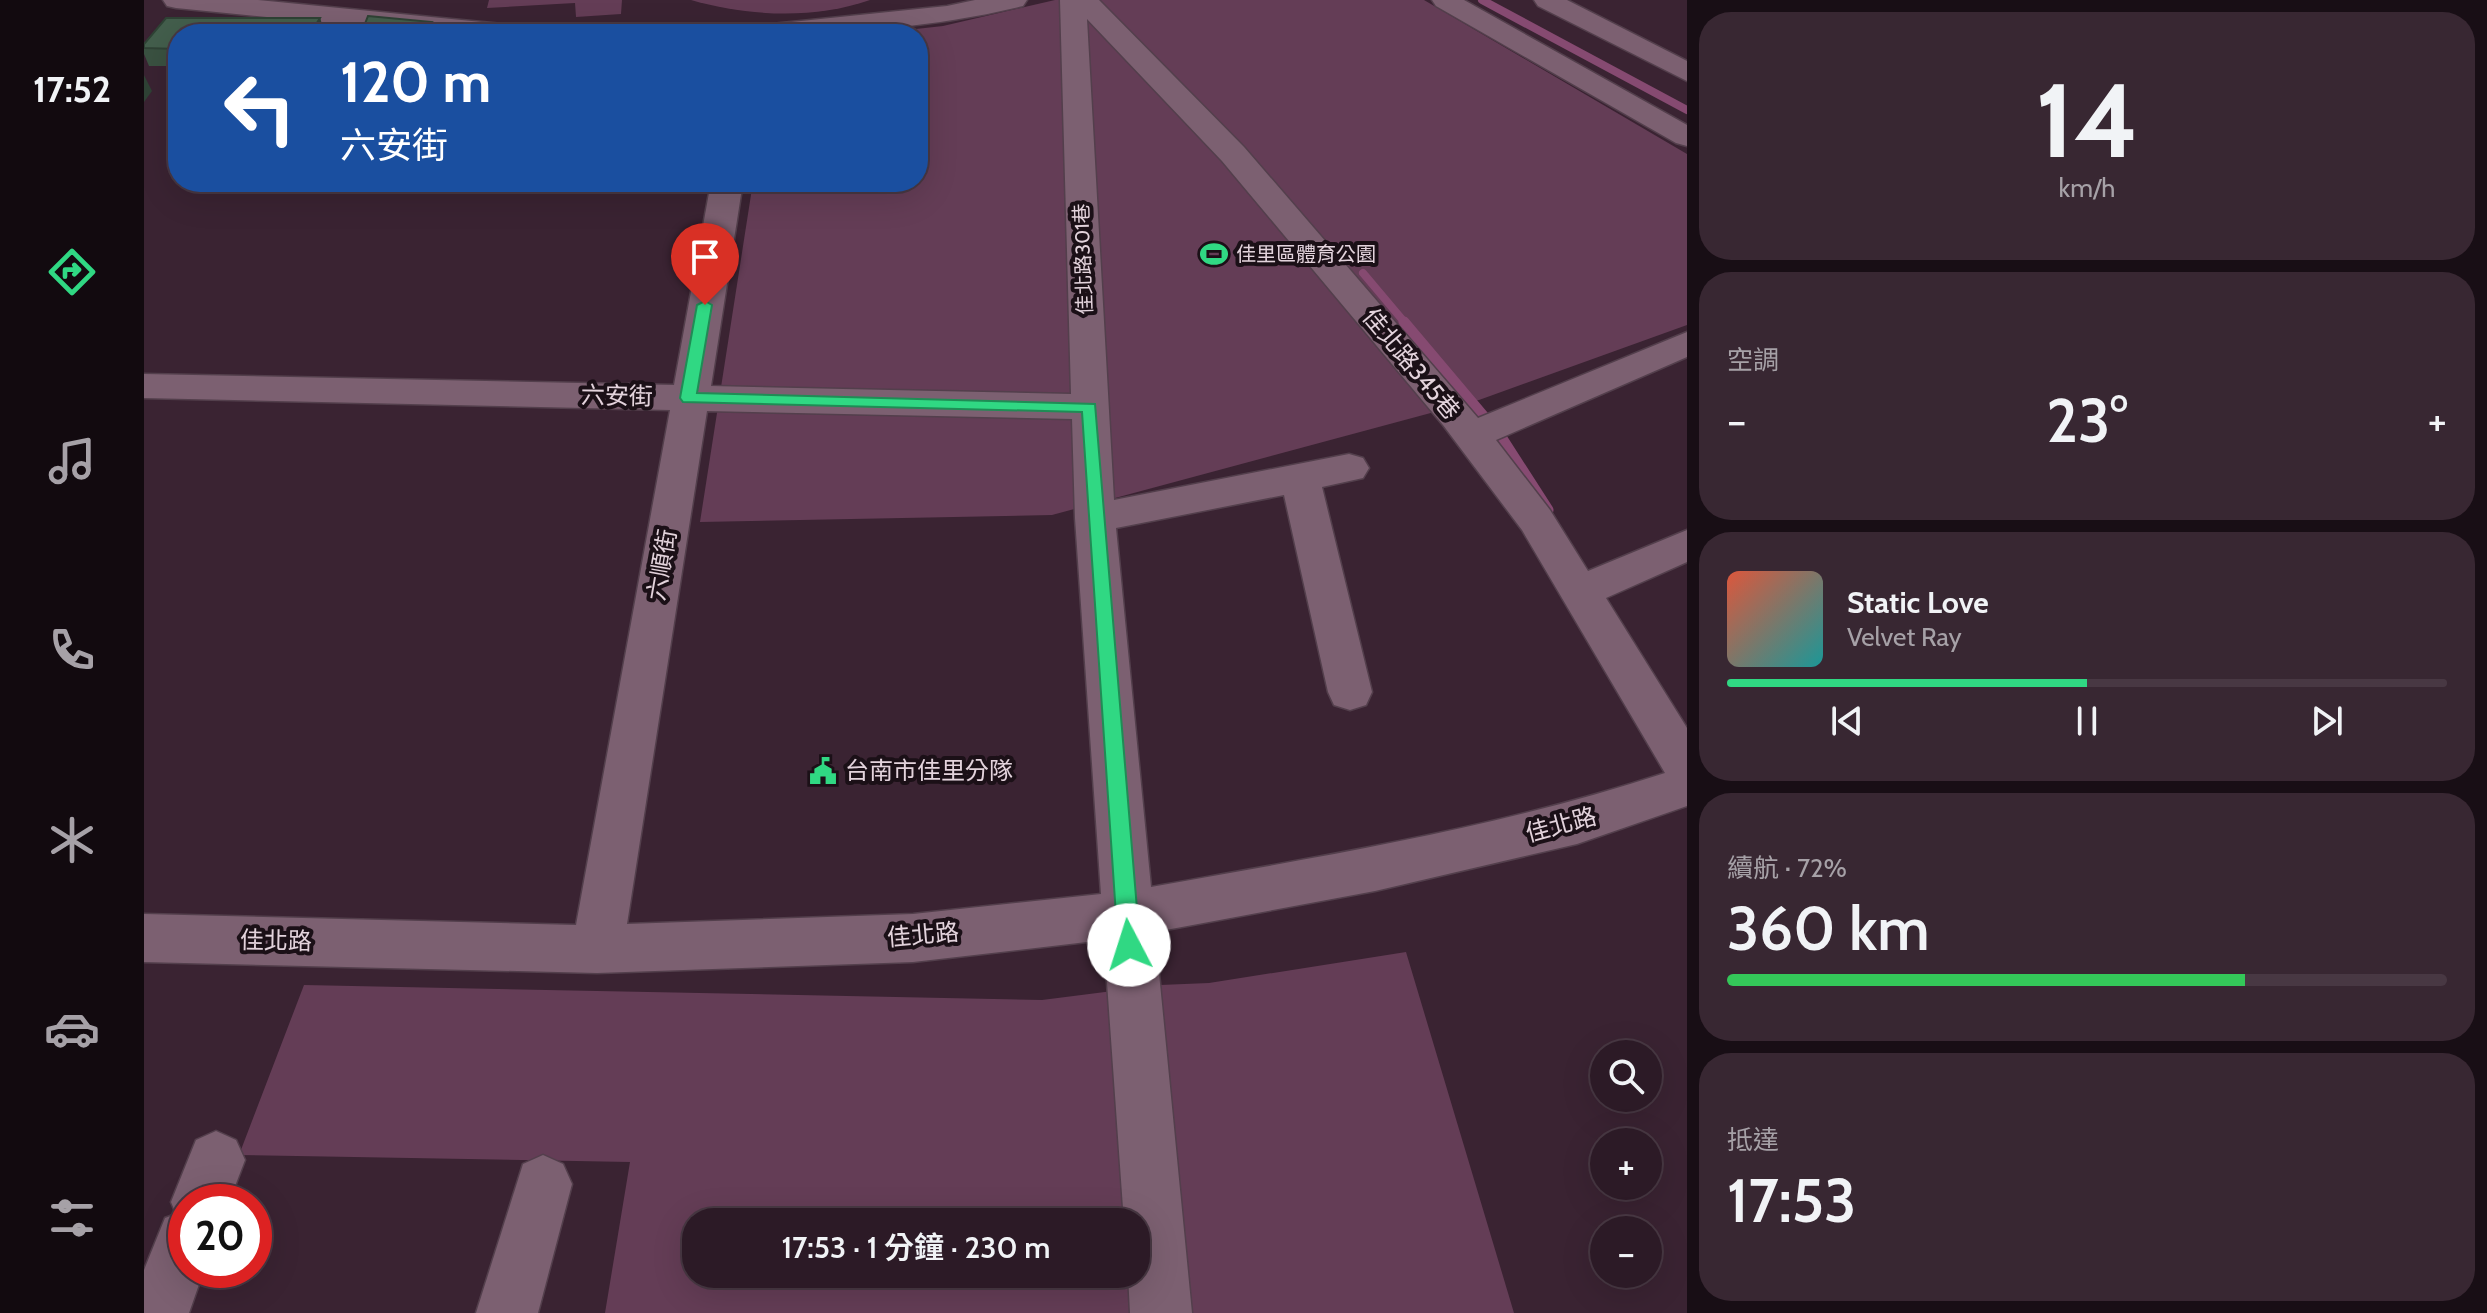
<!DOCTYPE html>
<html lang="zh-TW">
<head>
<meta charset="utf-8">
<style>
	:root { --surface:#2c1a26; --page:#382732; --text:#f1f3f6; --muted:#a6a1a7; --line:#483843; --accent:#30d883 }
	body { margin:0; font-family:Cabin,"Noto Sans TC",sans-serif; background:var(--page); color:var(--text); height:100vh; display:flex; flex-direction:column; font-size:30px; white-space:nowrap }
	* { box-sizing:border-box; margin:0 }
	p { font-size:26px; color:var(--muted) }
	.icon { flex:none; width:44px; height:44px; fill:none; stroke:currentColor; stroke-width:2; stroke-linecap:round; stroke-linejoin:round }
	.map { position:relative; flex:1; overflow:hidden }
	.panel { display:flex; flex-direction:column; gap:12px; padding:12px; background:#180e15; width:800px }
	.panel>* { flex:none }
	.top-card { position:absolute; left:24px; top:24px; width:760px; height:168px; border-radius:32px; box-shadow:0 8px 32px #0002,0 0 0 2px var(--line); background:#1a4fa0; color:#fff; overflow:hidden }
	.buttons { position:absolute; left:1446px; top:1040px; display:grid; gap:16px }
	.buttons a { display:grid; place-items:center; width:72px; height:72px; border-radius:50%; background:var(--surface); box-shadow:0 8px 32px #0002,0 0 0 2px var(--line); font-size:40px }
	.speed { position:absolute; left:24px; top:1184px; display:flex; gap:16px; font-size:40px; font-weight:700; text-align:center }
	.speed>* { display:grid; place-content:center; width:104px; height:104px; border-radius:50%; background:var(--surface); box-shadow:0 8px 32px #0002,0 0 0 2px var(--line); line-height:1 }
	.speed .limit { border:12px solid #d22; background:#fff; color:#111 }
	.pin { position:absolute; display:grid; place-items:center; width:68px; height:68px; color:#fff; margin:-82px -34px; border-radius:50% 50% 50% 0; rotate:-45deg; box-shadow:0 0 8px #0007 }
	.pin .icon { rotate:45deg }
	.me { position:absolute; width:88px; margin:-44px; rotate:355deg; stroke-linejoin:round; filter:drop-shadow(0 0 6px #0008) }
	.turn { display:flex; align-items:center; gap:28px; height:168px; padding:0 40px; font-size:36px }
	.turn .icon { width:104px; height:104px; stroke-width:2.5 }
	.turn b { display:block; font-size:56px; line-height:68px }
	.big { font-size:60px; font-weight:600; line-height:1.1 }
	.panel .tile { flex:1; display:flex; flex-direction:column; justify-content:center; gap:12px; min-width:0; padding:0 28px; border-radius:32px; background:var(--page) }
	.panel .dial { align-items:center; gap:0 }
	.dial b { font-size:104px; line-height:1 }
	.song { display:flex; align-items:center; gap:24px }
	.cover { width:96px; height:96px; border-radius:12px; background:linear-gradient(135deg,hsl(10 70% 55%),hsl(180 70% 35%)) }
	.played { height:8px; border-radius:4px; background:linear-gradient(90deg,var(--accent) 50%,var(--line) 50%) }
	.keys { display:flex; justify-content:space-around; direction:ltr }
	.heat { display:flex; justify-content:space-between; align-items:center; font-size:44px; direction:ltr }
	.charge { height:12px; border-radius:6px; background:linear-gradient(90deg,#34c759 72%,var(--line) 0) }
	.trip { position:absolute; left:538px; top:1208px; width:468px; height:80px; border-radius:32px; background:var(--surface); box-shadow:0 8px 32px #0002,0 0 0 2px var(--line); font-weight:600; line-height:80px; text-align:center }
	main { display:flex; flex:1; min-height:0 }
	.tab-bar { display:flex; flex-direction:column; width:144px; justify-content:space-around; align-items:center; background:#120a0f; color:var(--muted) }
	.tab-bar .icon { width:56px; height:56px }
	.tab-bar .selected { color:var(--accent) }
	.tab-bar b { font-size:36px; color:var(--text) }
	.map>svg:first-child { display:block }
</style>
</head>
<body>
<main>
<nav class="tab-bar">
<b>17:52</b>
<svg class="icon selected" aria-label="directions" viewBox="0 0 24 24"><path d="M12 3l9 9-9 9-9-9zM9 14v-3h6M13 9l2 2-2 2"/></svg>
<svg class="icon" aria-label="music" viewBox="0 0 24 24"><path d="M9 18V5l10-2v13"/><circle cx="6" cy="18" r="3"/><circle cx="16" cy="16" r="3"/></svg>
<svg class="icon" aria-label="phone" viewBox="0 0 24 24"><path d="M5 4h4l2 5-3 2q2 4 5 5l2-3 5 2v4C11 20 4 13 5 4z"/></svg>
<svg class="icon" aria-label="climate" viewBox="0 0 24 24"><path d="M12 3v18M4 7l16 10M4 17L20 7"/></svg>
<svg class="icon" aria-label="car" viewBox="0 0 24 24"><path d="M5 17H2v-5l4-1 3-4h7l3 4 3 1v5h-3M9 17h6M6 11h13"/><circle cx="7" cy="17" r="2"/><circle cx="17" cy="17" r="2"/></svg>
<svg class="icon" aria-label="filters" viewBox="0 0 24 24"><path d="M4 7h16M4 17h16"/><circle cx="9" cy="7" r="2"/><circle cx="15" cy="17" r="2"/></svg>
</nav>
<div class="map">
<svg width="1543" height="1313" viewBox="0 0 1543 1313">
	<rect width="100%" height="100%" fill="#3a2332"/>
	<!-- green -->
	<g fill="#643d56" fill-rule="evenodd">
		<path d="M345 0H478L477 14 432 17 431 3 343 8Z"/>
		<path d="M547 0H726C669 20 603 16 547 0Z"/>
		<path d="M911 0H1280L1543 154V325L1335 400 908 515 556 522 609 182H774V34H727L799 26Z"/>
		<path d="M1262 952 1370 1313H461L486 1162 95 1155 160 985 898 1000 1016 985 1065 983ZM552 1222H992V1274H552Z"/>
	</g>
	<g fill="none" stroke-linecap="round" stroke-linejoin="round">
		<!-- stream-far1 -->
		<g stroke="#864a71" stroke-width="8">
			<path d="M1338 0 1543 110"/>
			<path d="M1219 273 1262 324"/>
		</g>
		<!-- stream -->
		<path stroke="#864a71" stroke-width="11" d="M1260 322 1357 437 1404 510"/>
		<!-- minor casing -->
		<g stroke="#533f4c" stroke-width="3">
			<g id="minor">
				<path d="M19 0H114L379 26 389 28 393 34H295L32 8 23 6Z"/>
				<path d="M831 0H883L879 6C785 29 691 34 594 34L598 28 608 26 803 6Z"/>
				<path d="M916 0H955L1100 147 1334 418 1543 332V357L1352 440 1406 510 1444 571 1543 530V562L1462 598 1543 728V806L1433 844 1231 891 1011 932 1048 1313H986L984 1274H992V1222H980L960 940 769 962 453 973 0 962V914L432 925 526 410 0 398V374L530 385 567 182H599L567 386 927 394ZM943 19 1078 161 1299 425 1378 530 1521 773C1354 828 1180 856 1007 887L972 528 1140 495 1184 692 1190 705 1206 710 1222 705 1228 692 1178 487 1219 478 1225 468 1219 458 1205 454 970 500ZM563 411 928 419 931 518 957 894 769 914 483 924Z"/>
				<path d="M1288 0H1320L1543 125V146L1532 143 1292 6Z"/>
				<path d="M1390 0H1423L1543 61V81L1394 6Z"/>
				<path d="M72 1131 92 1140 101 1160 85 1202H42V1270H60L45 1313H0V1270L21 1218 32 1214 27 1202 52 1140Z"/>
				<path d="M399 1155 419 1164 428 1184 394 1313H332L379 1164Z"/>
			</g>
		</g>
		<!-- minor -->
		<use href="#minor" fill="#7c6071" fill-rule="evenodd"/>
	</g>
	<!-- wall -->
	<path fill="#3a5141" d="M22 18H176L181 34H34V66H5L0 54V44Z"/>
	<!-- shaded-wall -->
	<g fill="#2f4235">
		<path d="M176 18 181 34H166Z"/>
		<path d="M288 22 291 34H281Z"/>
		<path d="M0 75 8 91 0 102Z"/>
	</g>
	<!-- building -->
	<g fill="#435e4c" stroke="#2f4235" stroke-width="2">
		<path d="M224 16 288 22 281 34H217Z"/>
		<path d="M22 18H176L166 34H34V49L0 48V44Z"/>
	</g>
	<!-- route -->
	<path fill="#30d883" stroke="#1f8c55" stroke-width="2" d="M561 301 568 305 553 393 951 404 996 945 993 952 985 955 977 952 974 945 938 412 539 402 536 398 553 305Z"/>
	<!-- icons -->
	<defs>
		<g id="stadium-bare" transform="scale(2.16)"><path d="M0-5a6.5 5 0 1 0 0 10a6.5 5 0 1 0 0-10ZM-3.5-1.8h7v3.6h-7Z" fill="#30d883" stroke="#1b1017" stroke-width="2.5" paint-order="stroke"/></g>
		<g id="civic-bare" transform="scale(2.16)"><path d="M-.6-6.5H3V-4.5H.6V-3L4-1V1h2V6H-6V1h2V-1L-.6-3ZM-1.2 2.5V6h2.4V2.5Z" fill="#30d883" stroke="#1b1017" stroke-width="2.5" paint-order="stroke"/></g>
	</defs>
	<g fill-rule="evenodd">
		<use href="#stadium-bare" x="1070" y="254"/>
		<use href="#civic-bare" x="679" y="771"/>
	</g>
	<g text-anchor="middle" stroke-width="8" stroke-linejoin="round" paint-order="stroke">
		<!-- far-poi labels -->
		<g font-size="20" fill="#e3d3dc" stroke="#1b1017" text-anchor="start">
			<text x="1092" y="261">佳里區體育公園</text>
		</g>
		<!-- far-street labels -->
		<g font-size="20" fill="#e3d3dc" stroke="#1b1017">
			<text transform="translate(939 259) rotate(-92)" y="7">佳北路301巷</text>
		</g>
		<!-- street labels -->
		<g font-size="24" fill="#e3d3dc" stroke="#1b1017">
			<text transform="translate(1267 364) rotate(50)" y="8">佳北路345巷</text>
			<text transform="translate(473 396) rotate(1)" y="8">六安街</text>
			<text transform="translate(518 565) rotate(-80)" y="8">六順街</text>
			<text transform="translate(1417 825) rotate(-15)" y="8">佳北路</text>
			<text transform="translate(779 935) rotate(-5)" y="8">佳北路</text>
			<text transform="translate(132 941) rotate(1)" y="8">佳北路</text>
		</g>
		<!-- poi labels -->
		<g font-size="24" fill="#e3d3dc" stroke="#1b1017" text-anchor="start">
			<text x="701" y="779">台南市佳里分隊</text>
		</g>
	</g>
</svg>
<div class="buttons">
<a><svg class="icon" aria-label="search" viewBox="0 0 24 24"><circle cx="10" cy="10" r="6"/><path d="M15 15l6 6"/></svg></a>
<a>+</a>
<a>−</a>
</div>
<div class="speed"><div class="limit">20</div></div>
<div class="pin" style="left:561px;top:305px;background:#d93025"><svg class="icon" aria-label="arrive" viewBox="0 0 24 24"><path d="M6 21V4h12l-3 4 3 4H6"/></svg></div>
<svg class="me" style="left:985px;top:945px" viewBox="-20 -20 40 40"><circle r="19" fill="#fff"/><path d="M0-13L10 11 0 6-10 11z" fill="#30d883"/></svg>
<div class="trip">17:53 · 1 分鐘 · 230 m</div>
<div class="top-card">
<div class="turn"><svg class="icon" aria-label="left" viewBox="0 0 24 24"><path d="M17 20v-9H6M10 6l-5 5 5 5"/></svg><div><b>120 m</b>六安街</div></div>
</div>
</div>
<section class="panel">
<div class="tile dial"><b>14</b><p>km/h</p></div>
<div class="tile"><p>空調</p>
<div class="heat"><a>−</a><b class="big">23°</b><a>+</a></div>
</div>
<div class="tile">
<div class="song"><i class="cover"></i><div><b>Static Love</b><p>Velvet Ray</p></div></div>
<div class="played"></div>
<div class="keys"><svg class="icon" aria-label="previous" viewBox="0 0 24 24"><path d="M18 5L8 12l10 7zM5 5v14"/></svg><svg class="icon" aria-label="pause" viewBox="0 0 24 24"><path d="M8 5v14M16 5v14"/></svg><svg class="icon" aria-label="next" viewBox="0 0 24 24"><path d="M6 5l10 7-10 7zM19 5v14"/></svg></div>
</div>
<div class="tile"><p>續航 · 72%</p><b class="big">360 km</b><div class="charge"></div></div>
<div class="tile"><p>抵達</p><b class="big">17:53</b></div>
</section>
</main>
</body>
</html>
